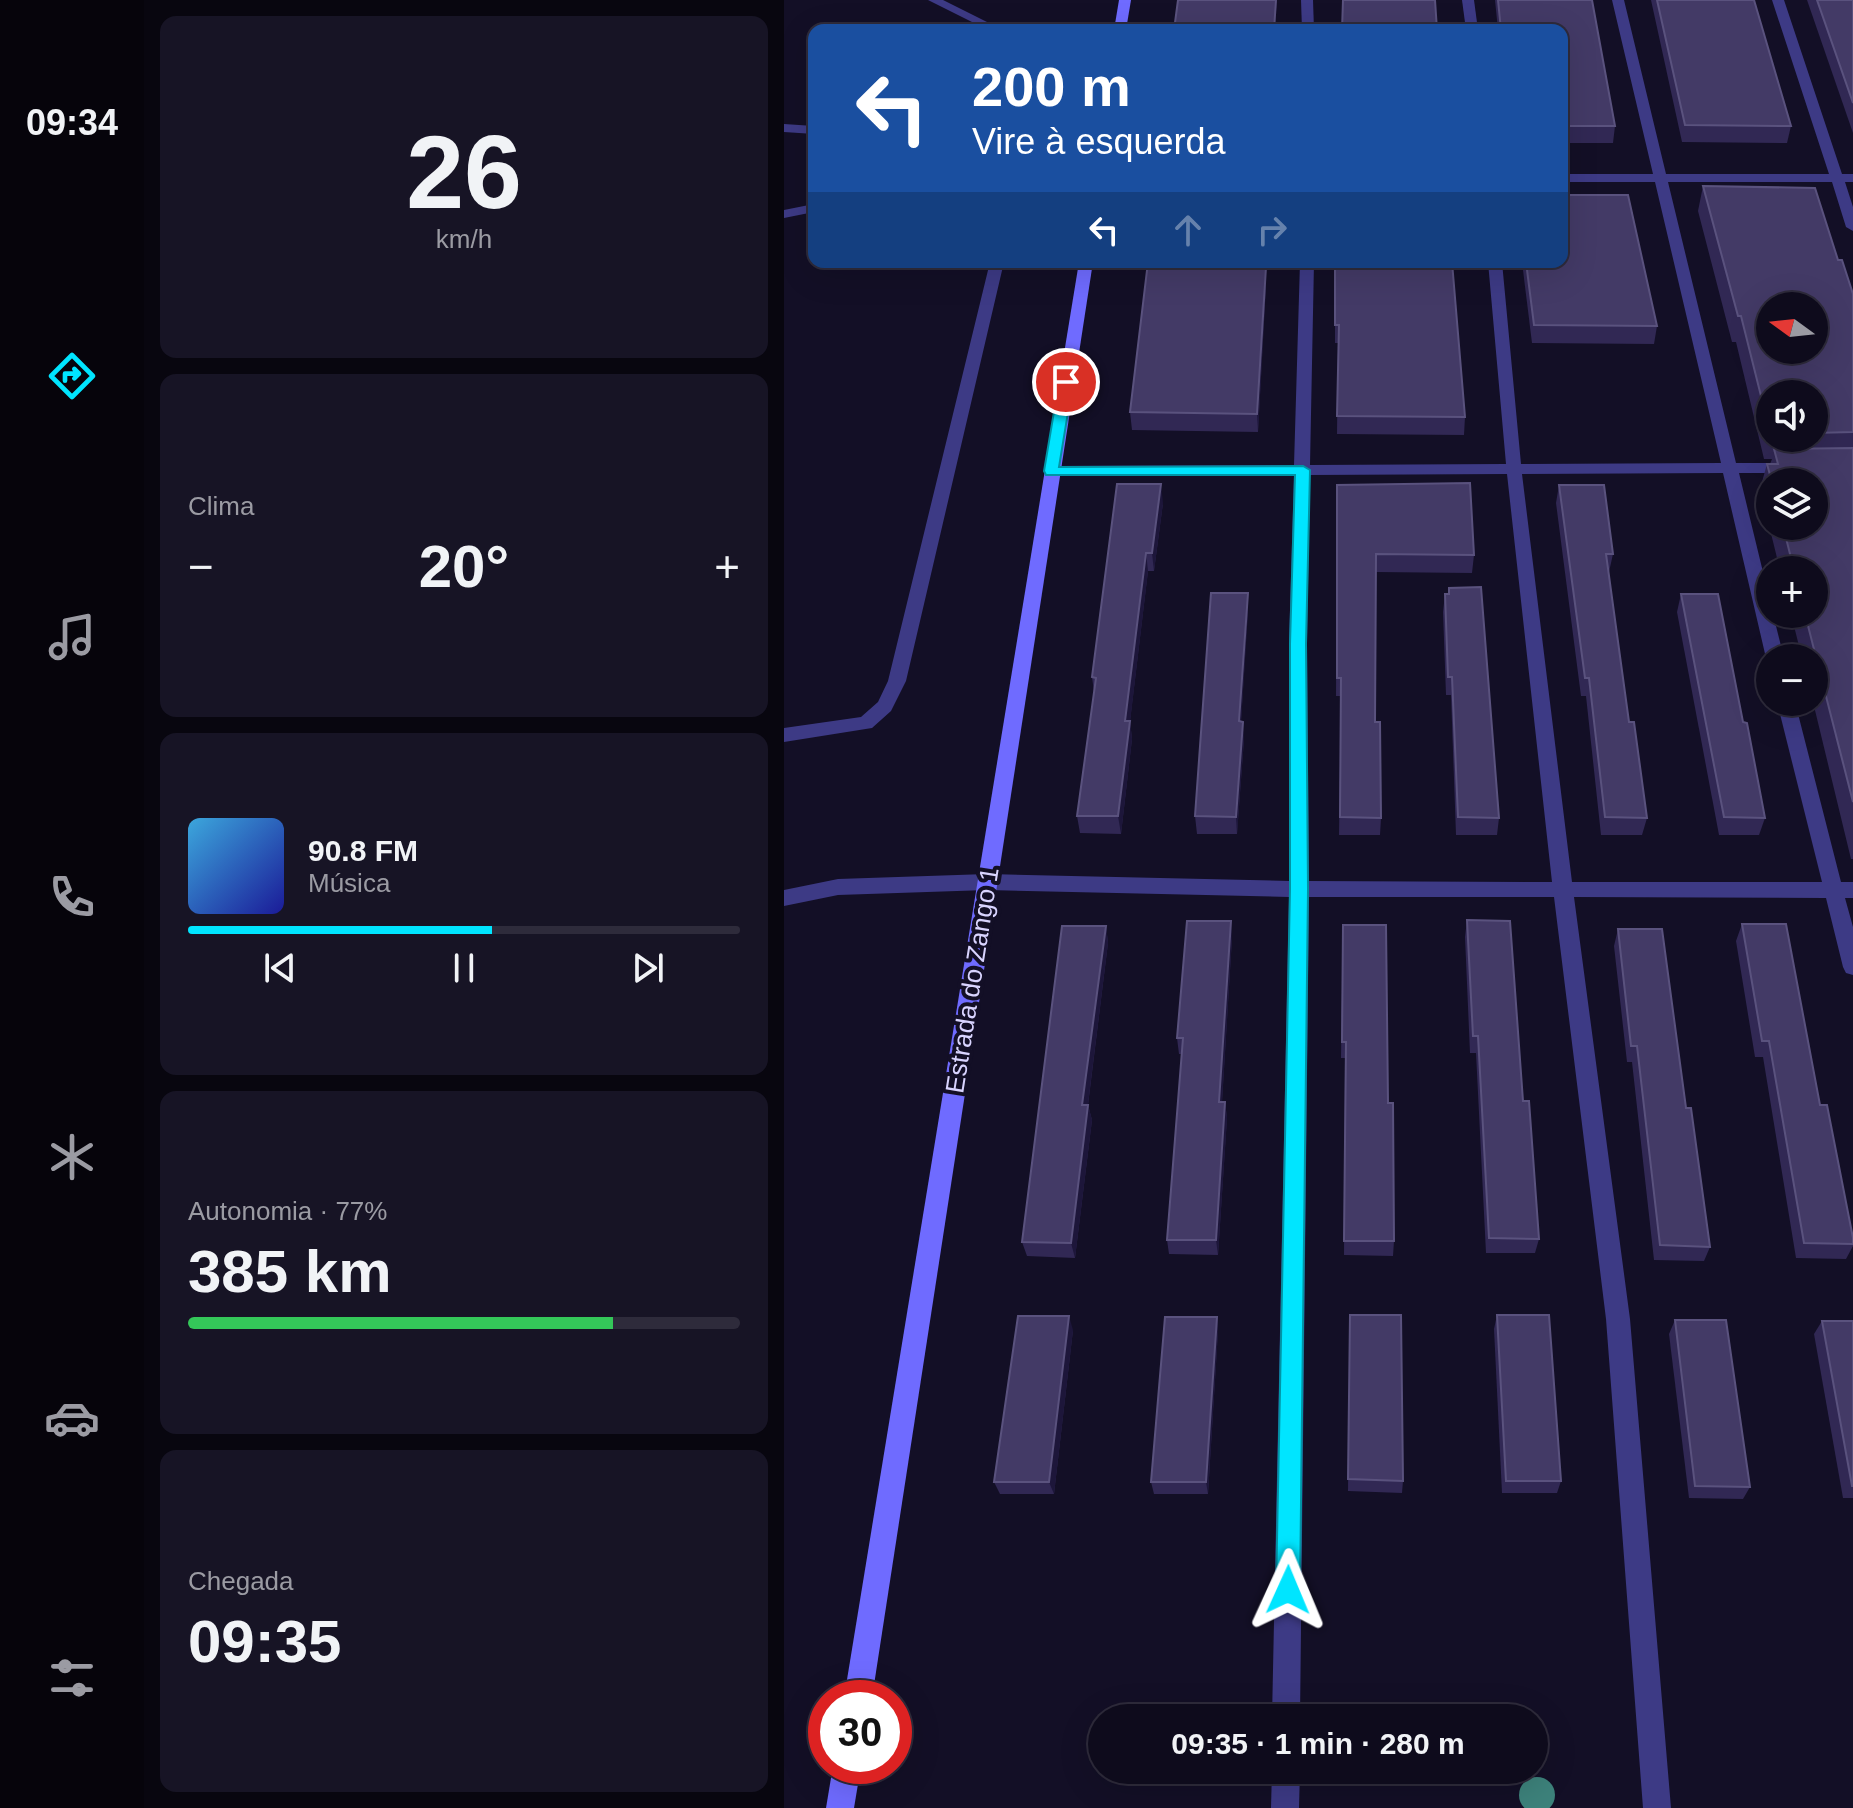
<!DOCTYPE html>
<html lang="pt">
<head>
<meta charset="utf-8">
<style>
	:root { --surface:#0e0b1c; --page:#171425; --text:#f1f3f6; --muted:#9b9ba3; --line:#2e2b3b; --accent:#00e5ff }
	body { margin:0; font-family:Helvetica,sans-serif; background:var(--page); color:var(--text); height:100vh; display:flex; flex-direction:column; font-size:30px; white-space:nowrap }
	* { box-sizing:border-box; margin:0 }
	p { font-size:26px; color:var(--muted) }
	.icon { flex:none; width:44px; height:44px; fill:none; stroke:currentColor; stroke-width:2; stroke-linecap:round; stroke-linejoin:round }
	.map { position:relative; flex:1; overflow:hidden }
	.panel { display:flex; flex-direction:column; gap:16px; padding:16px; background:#08060f; width:640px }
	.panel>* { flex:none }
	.top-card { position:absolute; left:24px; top:24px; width:760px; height:244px; border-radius:16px; box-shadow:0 8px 32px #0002,0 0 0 2px var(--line); background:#1a4fa0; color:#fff; overflow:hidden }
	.needle { width:52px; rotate:285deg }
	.tools { position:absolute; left:972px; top:292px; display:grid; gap:16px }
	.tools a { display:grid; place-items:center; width:72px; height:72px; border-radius:50%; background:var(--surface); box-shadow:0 8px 32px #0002,0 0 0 2px var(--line); font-size:40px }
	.speed { position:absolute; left:24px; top:1680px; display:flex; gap:16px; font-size:40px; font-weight:700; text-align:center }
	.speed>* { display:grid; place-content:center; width:104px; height:104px; border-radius:50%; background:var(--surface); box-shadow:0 8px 32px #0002,0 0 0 2px var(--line); line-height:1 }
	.speed .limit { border:12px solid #d22; background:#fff; color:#111 }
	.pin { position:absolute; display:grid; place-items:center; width:68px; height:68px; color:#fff; margin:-34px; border:4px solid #fff; border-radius:50%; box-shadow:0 2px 8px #0007 }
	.me { position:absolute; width:88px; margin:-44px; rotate:1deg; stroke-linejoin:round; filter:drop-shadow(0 0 6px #0008) }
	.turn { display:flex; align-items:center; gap:28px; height:168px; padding:0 32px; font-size:36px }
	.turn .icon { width:104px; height:104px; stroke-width:2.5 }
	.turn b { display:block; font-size:56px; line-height:68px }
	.lanes { display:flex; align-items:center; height:76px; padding:0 32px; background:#0003; justify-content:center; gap:40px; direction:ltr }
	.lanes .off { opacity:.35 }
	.big { font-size:60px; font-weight:700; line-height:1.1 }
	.panel .tile { flex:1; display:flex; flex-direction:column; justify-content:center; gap:12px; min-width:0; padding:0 28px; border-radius:16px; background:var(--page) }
	.panel .dial { align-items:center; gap:0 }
	.dial b { font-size:104px; line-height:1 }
	.song { display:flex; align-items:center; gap:24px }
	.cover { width:96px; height:96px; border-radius:12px; background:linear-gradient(135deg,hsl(200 70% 55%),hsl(240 70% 35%)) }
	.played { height:8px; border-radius:4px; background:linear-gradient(90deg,var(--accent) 55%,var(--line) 55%) }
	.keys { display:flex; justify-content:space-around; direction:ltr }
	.heat { display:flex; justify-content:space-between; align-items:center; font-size:44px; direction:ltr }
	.charge { height:12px; border-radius:6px; background:linear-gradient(90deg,#34c759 77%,var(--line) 0) }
	.trip { position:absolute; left:304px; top:1704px; width:460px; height:80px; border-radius:40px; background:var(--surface); box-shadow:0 8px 32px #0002,0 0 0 2px var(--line); font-weight:700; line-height:80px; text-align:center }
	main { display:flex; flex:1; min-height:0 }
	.dock { display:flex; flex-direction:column; width:144px; justify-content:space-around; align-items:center; background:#06040b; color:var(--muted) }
	.dock .icon { width:56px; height:56px }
	.dock .on { color:var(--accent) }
	.dock b { font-size:36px; color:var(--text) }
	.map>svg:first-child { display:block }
</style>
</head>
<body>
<main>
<nav class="dock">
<b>09:34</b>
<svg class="icon on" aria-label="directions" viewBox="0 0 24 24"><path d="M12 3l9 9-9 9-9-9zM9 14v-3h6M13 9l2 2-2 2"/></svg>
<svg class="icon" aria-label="music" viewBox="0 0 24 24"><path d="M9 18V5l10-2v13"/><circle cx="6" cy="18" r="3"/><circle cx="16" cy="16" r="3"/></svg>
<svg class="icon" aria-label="phone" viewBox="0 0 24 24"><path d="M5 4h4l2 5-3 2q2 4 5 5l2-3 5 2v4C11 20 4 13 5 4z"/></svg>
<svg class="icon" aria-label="climate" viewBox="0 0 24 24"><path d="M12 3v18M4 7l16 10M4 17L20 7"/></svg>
<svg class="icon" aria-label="car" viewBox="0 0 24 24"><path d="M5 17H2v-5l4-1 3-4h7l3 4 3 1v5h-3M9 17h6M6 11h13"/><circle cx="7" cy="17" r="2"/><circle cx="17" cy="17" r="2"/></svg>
<svg class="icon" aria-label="filters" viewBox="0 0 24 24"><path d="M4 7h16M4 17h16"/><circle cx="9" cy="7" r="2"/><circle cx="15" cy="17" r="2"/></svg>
</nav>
<section class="panel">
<div class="tile dial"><b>26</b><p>km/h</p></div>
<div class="tile"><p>Clima</p>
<div class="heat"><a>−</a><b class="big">20°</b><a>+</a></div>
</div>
<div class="tile">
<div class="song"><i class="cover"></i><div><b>90.8 FM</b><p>Música</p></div></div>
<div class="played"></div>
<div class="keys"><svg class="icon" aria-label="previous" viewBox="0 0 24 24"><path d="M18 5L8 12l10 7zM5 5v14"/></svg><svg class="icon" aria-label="pause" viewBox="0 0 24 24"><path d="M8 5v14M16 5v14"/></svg><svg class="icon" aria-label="next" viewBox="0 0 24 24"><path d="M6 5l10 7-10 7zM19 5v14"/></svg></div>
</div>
<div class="tile"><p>Autonomia · 77%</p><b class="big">385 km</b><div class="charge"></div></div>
<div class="tile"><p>Chegada</p><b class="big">09:35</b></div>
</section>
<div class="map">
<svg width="1069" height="1808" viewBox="0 0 1069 1808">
	<rect width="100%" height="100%" fill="#130f26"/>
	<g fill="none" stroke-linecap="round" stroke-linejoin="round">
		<!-- street -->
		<g fill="#3d3a85" fill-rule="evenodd">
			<path d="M144 0H159L219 30H204Z"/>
			<path d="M517 0H529L530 30H518Z"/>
			<path d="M678 0H690L694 30H682Z"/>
			<path d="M828 0H840L882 174H1045L988 0H1000L1058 174H1069V182H1061L1069 207V231L1062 227 1048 182H884L952 463H1009L1017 468 1009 473H955L986 601V614H989L1000 658H986V663L982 658 939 473 738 474 788 882H1038L993 702H1011L1057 882H1069V898H1061L1069 927V975L1062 973 1059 967 1042 898 790 897 846 1319 887 1808H859L822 1319 770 897H525L516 1718H488L505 897 203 890 54 895 0 906V890L54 879 203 874 505 881V644L510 475 267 476 259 471 267 466 510 465 516 262H530L526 465 722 464 704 262H718L737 464 937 463 871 182H778V174H869ZM723 474 768 882 525 881 523 644 526 475Z"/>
			<path d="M0 124 30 126V134L0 132Z"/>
			<path d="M30 204V212L0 218V210Z"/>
			<path d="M206 262H220L122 681 107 711 88 728 0 742V728L77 717 94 702 104 681Z"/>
			<path d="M488 1770H516L515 1808H487Z"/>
		</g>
		<!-- secondary -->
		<g fill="#6f6bff" fill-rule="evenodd">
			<path d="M335 0H347L342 30H330Z"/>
			<path d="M295 262H309L88 1698H60Z"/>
			<path d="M49 1766H77L70 1808H42Z"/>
		</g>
	</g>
	<!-- trees -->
	<circle fill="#3d827b" cx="753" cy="1795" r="18"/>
	<!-- wall -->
	<g fill="#312854" fill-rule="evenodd">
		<path d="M711 0H808L831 126 829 143H778V30H714Z"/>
		<path d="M867 0H970L1007 126 1003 143 898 142Z"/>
		<path d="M1023 0H1069V133Z"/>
		<path d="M919 186 1054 260 1069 294V859H1067L1029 702H1030V658H1018L1007 614H1030V570H996L976 489 983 464H986L988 459H980L952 342H948L914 211ZM986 394H1030V438H986ZM986 482H1030V526H986Z"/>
		<path d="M479 262V267H482V285L474 432 348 430 346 412Z"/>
		<path d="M551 262 681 417 680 435 553 434 554 343H551Z"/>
		<path d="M738 262H778L873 326 870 344 748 343Z"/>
		<path d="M553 485 690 555 688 573 592 572 591 722 597 818 596 835H555L557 696H552Z"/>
		<path d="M775 485 829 554 825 572H824L845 722 863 818 858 835H817L802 696H797L772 503Z"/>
		<path d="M379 503 370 571H364L346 721 348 739 337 834 296 833 293 816 310 692 308 677Z"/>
		<path d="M464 593V611L457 721 460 739 453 834H413L411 816Z"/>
		<path d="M661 594 715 818 713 835H672L667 695H662L659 612Z"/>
		<path d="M897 594 959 722 981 818 975 835H935L893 612Z"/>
		<path d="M683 920 739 1101 755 1239 751 1253H702L692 1053H686L681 937Z"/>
		<path d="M958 924 1069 1238V1246L1062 1259 1012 1258 979 1057H971L952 941Z"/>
		<path d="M559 925 604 1103 610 1241 609 1256 560 1255 561 1058H557Z"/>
		<path d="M322 926 324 943 304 1105 308 1120 291 1258 243 1256 238 1242Z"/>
		<path d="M834 929 926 1247 920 1261 870 1260 848 1062H843L830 946Z"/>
		<path d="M448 938 438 1102H441L443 1118 434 1255 385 1254 383 1240 398 1054H395L393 1038Z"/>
		<path d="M566 1315 619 1481 618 1493 564 1491Z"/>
		<path d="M713 1315 777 1481 773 1493H718L710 1329Z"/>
		<path d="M433 1317 434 1331 424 1494H370L367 1482Z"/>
		<path d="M891 1320 966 1487 959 1499 905 1498 885 1334Z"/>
		<path d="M1038 1321H1069V1498H1059L1030 1334Z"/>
		<path d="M289 1330 270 1494H216L210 1482Z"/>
	</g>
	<!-- shaded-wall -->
	<g fill="#1d163a">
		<path d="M492 0H493L491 30H490Z"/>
		<path d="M482 267V285L474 432 473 414Z"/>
		<path d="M377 484 379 503 370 571 368 553Z"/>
		<path d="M362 553 364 571 344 739 341 721Z"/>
		<path d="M464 593V611L456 739 455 721Z"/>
		<path d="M346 721 348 739 337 834 334 816Z"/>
		<path d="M459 722 460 739 453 834 452 817Z"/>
		<path d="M447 921 448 938 437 1118 435 1102Z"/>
		<path d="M322 926 324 943 302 1120 298 1105Z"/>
		<path d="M441 1102 443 1118 434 1255 432 1240Z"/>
		<path d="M304 1105 308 1120 291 1258 287 1243Z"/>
		<path d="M285 1316 289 1330 270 1494 265 1482Z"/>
		<path d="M433 1317 434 1331 424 1494 422 1482Z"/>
	</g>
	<!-- building -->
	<g fill="#433a66" stroke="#5a527e" stroke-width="2" fill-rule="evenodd">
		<path d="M394 0H492L490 30H390Z"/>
		<path d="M559 0H651L653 30H558Z"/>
		<path d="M714 0H808L831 126H778V30H717Z"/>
		<path d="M873 0H970L1007 126 901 125Z"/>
		<path d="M1033 0H1069V103Z"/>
		<path d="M919 186 1031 188 1054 260H1058L1069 294V432L1030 433V394H986V432L957 316H954ZM986 306H1030V350H986Z"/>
		<path d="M778 195H844L873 326 750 325 742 262H778Z"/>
		<path d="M364 262H478L477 267H482L473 414 346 412Z"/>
		<path d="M551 262H668L681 417 553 416 555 325H551Z"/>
		<path d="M1069 448V802L1021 614H1030V570H1010L999 526H1030V482H988L983 464H994L990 449Z"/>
		<path d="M686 483 690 555 592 554 591 722H596L597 818 556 817 557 678H553V485Z"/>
		<path d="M333 484H377L368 553H362L341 721H346L334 816H293L312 678 308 677Z"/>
		<path d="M775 485H820L829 554H822L845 722H850L863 818 821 817 805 678H801Z"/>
		<path d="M697 587 715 818 674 817 668 677H664L661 594H665V588Z"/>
		<path d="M427 593H464L455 721 459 722 452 817 411 816Z"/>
		<path d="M897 594H934L959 722 963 723 981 818 940 817Z"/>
		<path d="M683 920 726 921 739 1101H745L755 1239 705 1238 694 1036H689Z"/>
		<path d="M403 921H447L435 1102H441L432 1240H383L399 1038H393Z"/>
		<path d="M958 924H1002L1036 1105H1043L1069 1238V1244L1020 1243 985 1041H978Z"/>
		<path d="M559 925H602L604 1103H609L610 1241H560L562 1042H558Z"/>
		<path d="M278 926H322L298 1105H304L287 1243 238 1242Z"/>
		<path d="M834 929H878L902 1108H907L926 1247 876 1245 853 1046H847Z"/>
		<path d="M566 1315H617L619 1481 564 1479Z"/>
		<path d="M713 1315H765L777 1481H722Z"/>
		<path d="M234 1316H285L265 1482H210Z"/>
		<path d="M381 1317H433L422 1482H367Z"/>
		<path d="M891 1320H942L966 1487 911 1486Z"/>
		<path d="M1038 1321H1069V1486H1068Z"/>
	</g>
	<!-- route -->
	<path fill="#00e5ff" stroke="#0095a6" stroke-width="2" d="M282 377 289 382 275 467 519 466 526 470 522 644 524 889 516 1590 513 1599 504 1602 496 1599 492 1590 506 889V644L511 475H262L260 471 275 382Z"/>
	<g text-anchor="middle" stroke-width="8" stroke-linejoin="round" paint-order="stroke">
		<!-- street labels -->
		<g font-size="26" fill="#d9d4ff" stroke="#130f26">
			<text transform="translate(188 980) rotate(-81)" y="9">Estrada do Zango 1</text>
		</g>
	</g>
</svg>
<div class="tools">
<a><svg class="needle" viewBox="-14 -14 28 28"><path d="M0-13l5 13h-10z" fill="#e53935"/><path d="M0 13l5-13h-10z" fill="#9b9ba3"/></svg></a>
<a><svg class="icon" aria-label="sound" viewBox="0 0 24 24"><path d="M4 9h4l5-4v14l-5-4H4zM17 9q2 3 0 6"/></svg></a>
<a><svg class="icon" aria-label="layers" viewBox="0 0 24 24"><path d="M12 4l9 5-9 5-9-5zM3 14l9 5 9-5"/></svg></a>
<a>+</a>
<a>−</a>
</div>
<div class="speed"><div class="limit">30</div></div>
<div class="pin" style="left:282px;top:382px;background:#d93025"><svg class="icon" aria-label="arrive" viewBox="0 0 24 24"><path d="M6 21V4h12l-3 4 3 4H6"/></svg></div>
<svg class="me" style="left:504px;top:1590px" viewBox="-20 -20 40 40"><path d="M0-17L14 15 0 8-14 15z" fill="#00e5ff" stroke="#fff" stroke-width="4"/></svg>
<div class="trip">09:35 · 1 min · 280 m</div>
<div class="top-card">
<div class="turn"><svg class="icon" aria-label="left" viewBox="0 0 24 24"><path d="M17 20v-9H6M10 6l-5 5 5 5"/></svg><div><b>200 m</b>Vire à esquerda</div></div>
<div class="lanes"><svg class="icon" aria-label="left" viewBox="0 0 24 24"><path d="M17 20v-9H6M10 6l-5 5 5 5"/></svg><svg class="icon off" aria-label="ahead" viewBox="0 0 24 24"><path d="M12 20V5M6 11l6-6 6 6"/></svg><svg class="icon off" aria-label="right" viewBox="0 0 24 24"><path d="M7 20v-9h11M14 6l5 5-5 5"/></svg></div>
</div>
</div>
</main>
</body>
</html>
